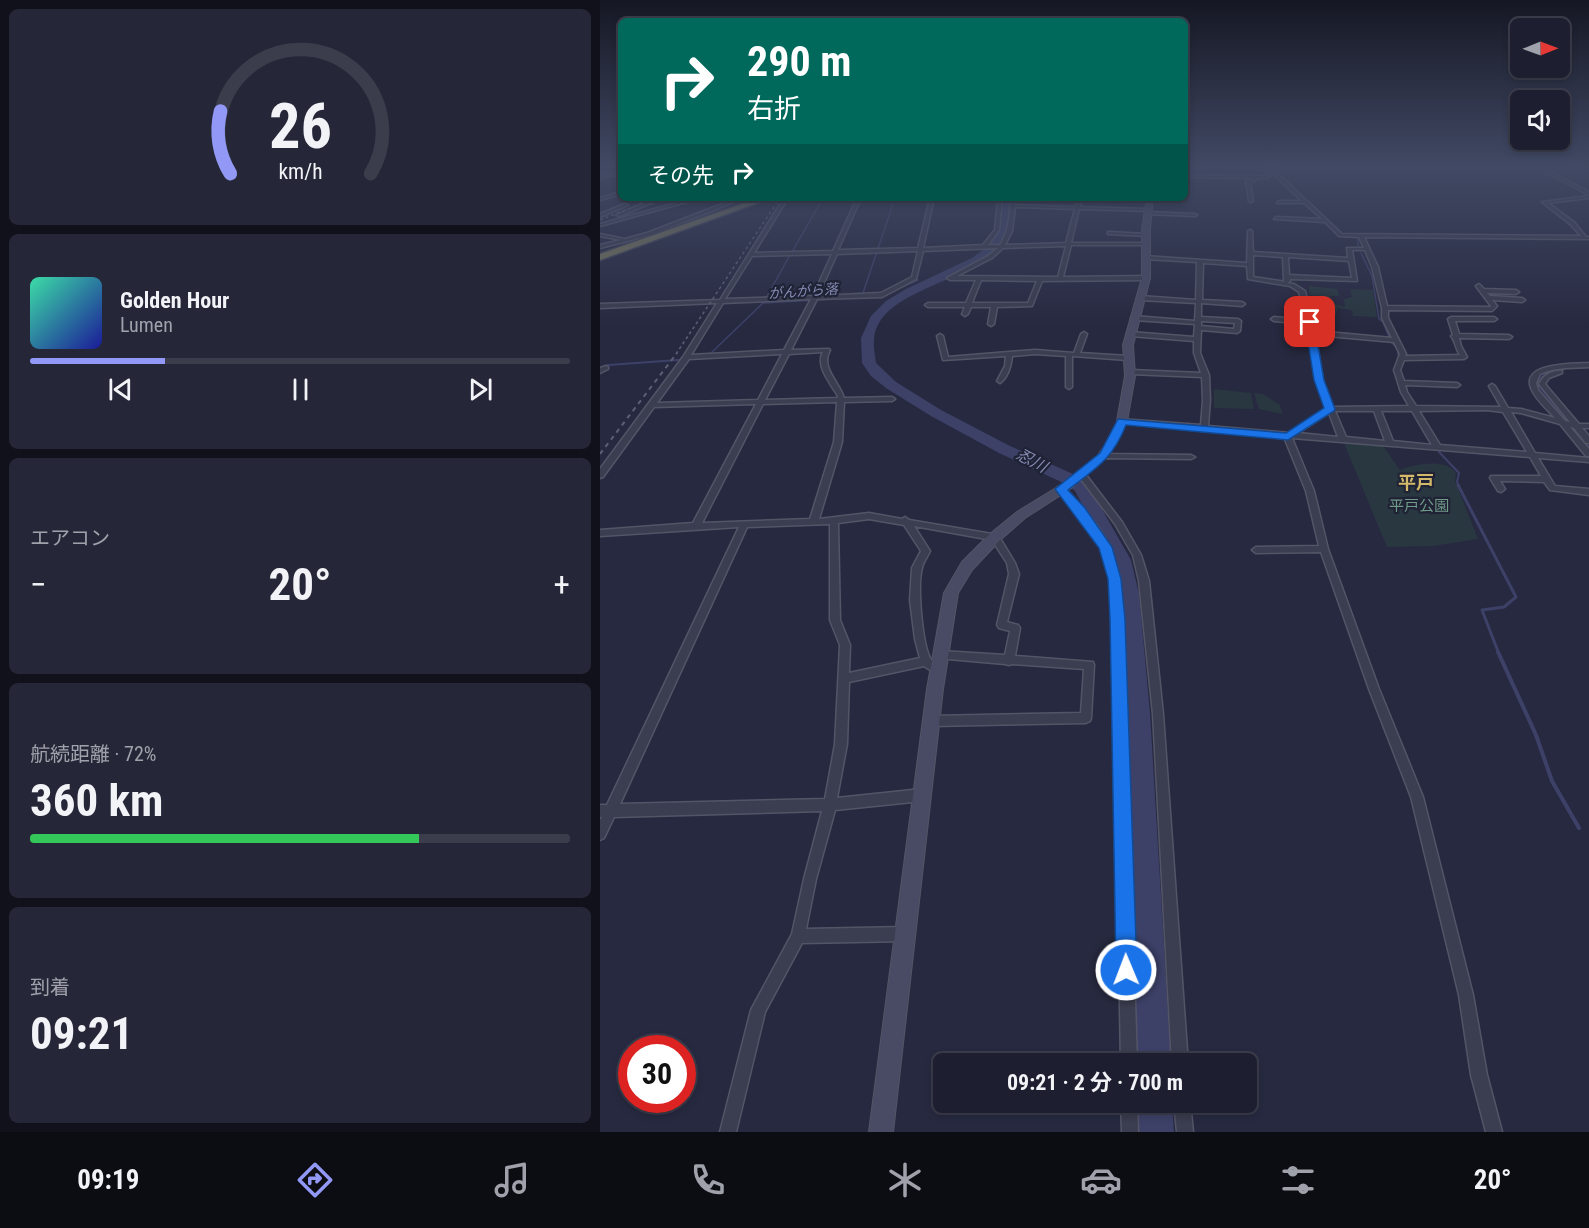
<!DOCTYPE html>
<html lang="ja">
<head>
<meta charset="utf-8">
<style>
	:root { --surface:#1d1f30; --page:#252738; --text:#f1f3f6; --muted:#a0a2ab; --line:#3b3d4c; --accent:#9298f5 }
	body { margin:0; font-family:"Roboto Condensed","Noto Sans JP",sans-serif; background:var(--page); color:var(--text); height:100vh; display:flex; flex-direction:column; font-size:22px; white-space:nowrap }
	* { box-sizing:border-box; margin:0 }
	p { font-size:20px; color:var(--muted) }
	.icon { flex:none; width:33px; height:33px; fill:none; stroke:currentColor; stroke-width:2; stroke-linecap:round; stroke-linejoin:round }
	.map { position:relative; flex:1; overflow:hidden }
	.drawer { display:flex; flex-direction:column; gap:9px; padding:9px; background:#10111a; width:600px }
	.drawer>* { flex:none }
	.top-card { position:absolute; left:18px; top:18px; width:570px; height:183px; border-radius:9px; box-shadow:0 3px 9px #0003,0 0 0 2px var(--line); background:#00695c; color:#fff; overflow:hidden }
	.needle { width:39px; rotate:89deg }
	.tools { position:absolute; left:910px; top:18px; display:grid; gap:12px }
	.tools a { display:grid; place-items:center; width:60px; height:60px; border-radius:9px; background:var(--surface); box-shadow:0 3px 9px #0003,0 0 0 2px var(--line); font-size:30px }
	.speed { position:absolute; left:18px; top:1035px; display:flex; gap:12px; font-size:30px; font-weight:700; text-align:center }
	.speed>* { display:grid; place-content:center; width:78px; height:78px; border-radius:50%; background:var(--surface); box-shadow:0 3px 9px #0003,0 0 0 2px var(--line); line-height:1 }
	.speed .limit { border:9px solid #d22; background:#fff; color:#111 }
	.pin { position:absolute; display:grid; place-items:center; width:51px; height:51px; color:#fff; margin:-26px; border-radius:12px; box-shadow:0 3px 9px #0006 }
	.me { position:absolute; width:66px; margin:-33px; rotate:359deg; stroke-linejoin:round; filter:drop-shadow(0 0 4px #0008) }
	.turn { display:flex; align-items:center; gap:21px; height:126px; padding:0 30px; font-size:27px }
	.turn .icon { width:78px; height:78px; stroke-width:2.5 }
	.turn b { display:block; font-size:42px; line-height:51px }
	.then { display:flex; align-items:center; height:57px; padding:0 30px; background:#0003; gap:12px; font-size:22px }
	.big { font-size:45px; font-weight:700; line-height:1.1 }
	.drawer .tile { flex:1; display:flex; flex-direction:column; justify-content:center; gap:9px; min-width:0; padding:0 21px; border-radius:9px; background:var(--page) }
	.drawer .dial { align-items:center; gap:0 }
	.dial svg { height:156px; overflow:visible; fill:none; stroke:var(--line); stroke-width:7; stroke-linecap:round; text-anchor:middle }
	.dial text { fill:var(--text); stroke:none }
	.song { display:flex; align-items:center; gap:18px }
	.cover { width:72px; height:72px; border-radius:9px; background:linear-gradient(135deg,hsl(160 70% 55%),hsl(240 70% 35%)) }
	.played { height:6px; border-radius:3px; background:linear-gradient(90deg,var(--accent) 25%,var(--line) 25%) }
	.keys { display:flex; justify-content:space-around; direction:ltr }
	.heat { display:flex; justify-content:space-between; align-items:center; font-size:33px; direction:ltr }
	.charge { height:9px; border-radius:4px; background:linear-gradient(90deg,#34c759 72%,var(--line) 0) }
	.trip { position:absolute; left:333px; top:1053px; width:324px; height:60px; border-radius:9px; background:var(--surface); box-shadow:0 3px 9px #0003,0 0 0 2px var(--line); font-weight:700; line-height:60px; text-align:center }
	.menu { display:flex; height:96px; justify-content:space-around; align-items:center; background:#0c0c13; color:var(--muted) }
	.menu .icon { width:42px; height:42px }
	.menu .selected { color:var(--accent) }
	.menu b { font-size:27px; color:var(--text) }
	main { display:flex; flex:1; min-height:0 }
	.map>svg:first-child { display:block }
</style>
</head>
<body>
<main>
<section class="drawer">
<div class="tile dial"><svg viewBox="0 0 100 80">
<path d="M14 69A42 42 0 1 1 86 69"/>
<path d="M14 69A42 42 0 0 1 9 37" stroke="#9298f5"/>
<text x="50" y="56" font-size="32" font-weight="700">26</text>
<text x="50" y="72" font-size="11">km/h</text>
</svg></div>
<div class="tile">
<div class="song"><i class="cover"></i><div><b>Golden Hour</b><p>Lumen</p></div></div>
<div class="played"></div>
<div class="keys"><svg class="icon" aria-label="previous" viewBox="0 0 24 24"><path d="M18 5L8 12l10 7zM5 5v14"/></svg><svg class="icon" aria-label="pause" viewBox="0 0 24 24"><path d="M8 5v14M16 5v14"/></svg><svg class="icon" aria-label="next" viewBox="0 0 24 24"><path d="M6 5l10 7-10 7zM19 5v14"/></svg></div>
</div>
<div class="tile"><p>エアコン</p>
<div class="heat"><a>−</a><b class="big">20°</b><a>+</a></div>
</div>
<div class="tile"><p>航続距離 · 72%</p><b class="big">360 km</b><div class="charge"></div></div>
<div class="tile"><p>到着</p><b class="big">09:21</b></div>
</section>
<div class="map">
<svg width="989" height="1132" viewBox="0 0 989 1132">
	<rect width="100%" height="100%" fill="#272940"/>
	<!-- green -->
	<g fill="#293741">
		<path d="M709 286 737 289 739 296H729L736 304 745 307 744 299 752 297 750 289 773 290 777 317 753 316 752 310 738 308 736 314 716 315 711 311 731 310 730 307 710 305 703 297 722 296 709 295Z"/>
		<path d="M614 389 651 393 654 409 614 408Z"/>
		<path d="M654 393 663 394 680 405 682 414 659 409Z"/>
		<path d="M744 443 783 446 800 470C816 464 844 458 856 473L855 481 878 539 833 546 787 547Z"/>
	</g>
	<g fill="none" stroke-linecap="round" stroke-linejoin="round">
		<!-- stream-far3 -->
		<g stroke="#3d4168" stroke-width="1.5">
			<path d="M758 238V247"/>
			<path d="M192 252 223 198"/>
			<path d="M761 253 772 276 779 319 783 322 789 337"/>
			<path d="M263 293 295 198"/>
			<path d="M279 297 318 280"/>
			<path d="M166 298 190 255"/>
			<path d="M790 341 797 348 798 354"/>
			<path d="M110 354 163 303 266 297"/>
		</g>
		<!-- stream-far2 -->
		<g stroke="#3d4168" stroke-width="2">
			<path d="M798 353 799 357"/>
			<path d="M989 367C971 368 945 364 937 384L989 447"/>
			<path d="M0 369 8 365 106 358 112 353"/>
			<path d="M839 452 859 473 857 482 859 486"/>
		</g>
		<!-- stream-far1 -->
		<path stroke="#3d4168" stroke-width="3" d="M858 485 916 597 904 607 882 610 899 654"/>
		<!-- stream -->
		<path stroke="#3d4168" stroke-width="4" d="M898 652 936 735 952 781 979 828"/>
		<!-- river -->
		<g fill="#3d4168" fill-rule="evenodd">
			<path d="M401 198H411C411 212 411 226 404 239 381 283 277 287 274 340 273 347 275 355 276 363L296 382 341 410 410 446 482 478 491 490 531 560 539 594 550 713 571 1064H537L526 713 518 594 512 560 475 491 470 486 399 453 331 416 286 388 271 376 262 363 261 338 271 316 286 301 306 289 372 258 388 246 399 225Z"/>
			<path d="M538 1102H572L574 1132H538Z"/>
		</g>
		<!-- street casing -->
		<g stroke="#535567" stroke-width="3">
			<g id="street">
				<path d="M665 166H670L742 234 981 236 970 224 942 202 989 196V198L948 203 974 222 986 237H989V239L764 237 778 267 787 306 890 307 891 306 876 286 879 284 884 289 916 290 919 292 916 294 887 293 890 296 922 298 925 300 922 302 892 300 897 306 892 311 788 310V318L806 354 805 356 860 355C856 350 855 340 851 336L853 335 848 319 851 317H894L897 319 894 321H855L859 334 909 335 912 337 909 339 859 338 861 346 867 357 864 359 804 360 800 370 804 381 857 383 860 385 857 387 805 385 807 392 816 406 901 407 889 386 892 384 895 386 908 408 921 409 955 418C947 409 935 399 931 388 921 362 975 364 989 363V367C972 368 955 367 940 374L936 383 938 390 965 421 970 422 939 384C944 375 952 370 962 371V373L949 378 945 384 979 424H989V428H982L989 436V443H986L974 428 970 427 989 449V456H986L960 424 921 413 911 412 935 453 989 458V462L938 458 955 486 989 489V495L950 490 944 482 900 481 905 489 901 492 898 491 890 478 891 476H941L930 457 692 438 714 491 728 549 779 689 823 797 873 995 887 1075 902 1132H886L871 1075 859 995 811 797 769 689 721 552 656 553 652 550 656 547 719 546 706 491 684 437 604 431 525 423 516 441 508 454 591 455 595 457 591 459 504 458 486 475 522 522 541 555 549 581 563 714 588 1064H572L553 714 539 581 533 555 515 524 481 479 469 487 465 484 498 456 509 441 519 419 601 425 603 400 602 377 530 374 527 372 530 370 601 373 594 353V341L530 336 527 334 530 332 594 337 595 324 534 320 531 318 534 316 595 321 596 303 540 300 537 298 540 296 596 300 597 262 546 259 544 258V256L647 263 648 231 650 230 652 231 653 252 748 258 747 248H764L759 237 739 236 725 222 674 219 676 217 722 219 704 203H677L679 201H702L673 174 667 178H657V180L650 182 653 201 651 202 649 201 646 181 655 178 585 177V175L665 176 671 172ZM752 250H765L772 267 782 308V318L792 338 715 331 705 291 694 284 687 283 690 281V279L757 281ZM653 255 683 257 684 281 686 282 653 277ZM688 257 749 261 752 278 689 275ZM603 263 647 266 648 279 690 286 699 292 706 320 674 317 671 319 674 321 707 324 712 343 716 380 727 408 689 433 608 426 610 400 609 375 600 353 601 330 637 333 640 331 641 321 638 319 601 317V303L642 306 645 304 642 302 602 300ZM601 321 635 323 634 329 601 326ZM716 335 794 342 800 354 794 370 801 392 809 406 733 407 722 380ZM887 410 903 412 927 452 840 445 819 411ZM735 411H774L785 441 746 437ZM781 411H812L832 445 793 441ZM729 413 738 437 698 433Z"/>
				<path d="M934 166 982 167 981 169H945L989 192V195Z"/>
				<path d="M21 192V194L0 200V198Z"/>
				<path d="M57 198H63L20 216 16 215Z"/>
				<path d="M94 198H101L0 226V224Z"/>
				<path d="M138 198H144L51 235 0 248V245L21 240 0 236V234L25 239 47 233Z"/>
				<path d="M184 198H188L154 253 233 251 257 198H261L238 250 318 248 330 198H334L323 248 383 245 395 230 398 198H402L399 230 388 245H400C409 231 410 214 411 198H415V205L476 207 478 198H482L480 207 548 209 550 211 479 209 471 243H546L548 244 546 245H471L463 277 546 276 549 278 546 280 442 281 432 306 397 307 394 324 391 326 388 324 391 307H371L368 314 365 316 362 314 365 307H328L325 305 328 303H366L376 280H350L347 278 388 256 398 248 323 251 316 279 282 297 217 299 191 350 229 349 230 350C220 368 239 381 244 398L292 397 295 399 292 401 244 402 242 442 219 519 269 513 302 519 305 517 309 520 398 535 415 563 419 574 407 622 418 625 420 628 415 656 493 662 494 665 491 718 490 721 486 723 332 726 328 725 327 721 328 717 332 716 481 713 484 669 412 664 409 665 405 664 337 658 336 655 337 652 341 651 405 655 410 631 399 628 397 625 409 574 407 563 392 540 314 526 330 551C328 556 323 562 322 568 317 585 322 642 330 658 333 663 340 666 343 671L342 674 338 675 324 666 249 682 247 744 237 798 322 789 326 791 328 795 326 799 322 801 235 810 216 879 206 929 306 927 311 929 313 934 311 939 306 941 202 943 165 1012 136 1132H120L151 1010 192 934 204 879 222 811 14 817 4 838 0 840V820L2 817H0V805H7L139 527 0 536V530L93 523 156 404 54 407 3 477 0 478V469L83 357 117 303 0 308V304L120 300ZM415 207 475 209 466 243 405 245 412 231ZM466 246 458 277 357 276 392 258 403 248ZM318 251 312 277 281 293 218 296 237 254ZM232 254 213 296 125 299 152 256ZM381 280 437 281 428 303H372ZM211 299 184 350 91 355 123 303ZM223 352C215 366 231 384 238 396L237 398 165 400 189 354ZM182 354 158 400 57 403 89 359ZM237 402 234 442 210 519 102 523 163 404ZM269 519 304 525 321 551 312 568 310 600 315 639 320 658 249 673 250 645 240 620 238 523ZM230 524V620L240 645 235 744 225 799 20 804 147 527Z"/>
				<path d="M24 204 28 205 0 217V214Z"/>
				<path d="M547 212 595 214 597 215 595 216 545 214Z"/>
				<path d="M510 232 546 234 548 235 546 236 508 234V232Z"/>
				<path d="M484 332 487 334 480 353 528 356 531 358 528 360 472 356V387L469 389 466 387V356L435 354 412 356C411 366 408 377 400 383L397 381 405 366 406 356 343 360 337 336 340 334 343 336 348 357 435 350 474 353 481 334Z"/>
				<path d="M6 366 8 367V369L0 373V368Z"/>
				<path d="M461 486 464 487C479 504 496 521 507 542 519 565 521 593 523 619L537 1064H521L513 619C511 593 510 565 498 542 489 523 472 507 458 491L457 489 458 487Z"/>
				<path d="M521 1102H537L538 1132H522Z"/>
				<path d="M574 1102H590L593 1132H577Z"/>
			</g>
		</g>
		<!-- secondary casing -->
		<g stroke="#535567" stroke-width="2">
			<g id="secondary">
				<path d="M21 170V174L0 179V175Z"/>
				<path d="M547 198H553L550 229V278L533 345 535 376 527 421 522 424 517 421 525 376 523 345 542 278V229Z"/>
				<path d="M469 480 473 481 475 484 473 487 425 518 400 540 372 570 358 593 343 689 293 1132H269L327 689 344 593 362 562 390 534 417 512Z"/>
			</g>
		</g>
		<!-- highway casing -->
		<g stroke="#434557" stroke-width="3">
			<path id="highway" d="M159 198H171L0 260V254Z"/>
		</g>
		<!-- street -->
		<use href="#street" fill="#3b3d50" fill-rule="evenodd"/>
		<!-- secondary -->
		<use href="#secondary" fill="#494a63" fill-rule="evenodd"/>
		<!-- highway -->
		<use href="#highway" fill="#767458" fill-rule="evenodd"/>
		<!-- rail-far1 -->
		<g stroke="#5d5f77" stroke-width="1.5" stroke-dasharray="3 3" stroke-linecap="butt">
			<path d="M0 220 55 198"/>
			<path d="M76 354 180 198"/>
		</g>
		<!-- rail -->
		<path stroke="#5d5f77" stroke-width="2" stroke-dasharray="4.5 4.5" stroke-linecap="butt" d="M0 454 77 353"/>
	</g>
	<!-- sky -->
	<linearGradient id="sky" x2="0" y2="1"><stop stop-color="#151723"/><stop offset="0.51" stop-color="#414964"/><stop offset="1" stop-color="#414964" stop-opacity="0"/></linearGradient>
	<rect width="989" height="325" fill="url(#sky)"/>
	<!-- route -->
	<path fill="#1a73e8" stroke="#114b97" stroke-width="1.5" d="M710 319 714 322 724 380 735 409 734 411 688 440 526 425C512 460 496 468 468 490L485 508 512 547 521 579 525 619 537 970 534 977 526 981 519 977 516 970 510 619 508 579 499 548 455 489 500 453 518 419 686 433 724 408 714 380 705 322Z"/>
	<g text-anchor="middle" stroke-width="4.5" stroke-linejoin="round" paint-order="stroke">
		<!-- far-water labels -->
		<g font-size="14" font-style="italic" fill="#878cb5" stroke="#202235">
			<text transform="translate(203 291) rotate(-4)" y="5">がんがら落</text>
		</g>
		<!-- park labels -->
		<g font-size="15" fill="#6f9b87" stroke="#202235">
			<text x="819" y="511">平戸公園</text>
		</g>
		<!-- water labels -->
		<g font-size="16" font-style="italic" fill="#878cb5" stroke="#202235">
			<text transform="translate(432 460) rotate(28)" y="6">忍川</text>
		</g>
		<!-- quarter labels -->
		<g font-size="18" font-weight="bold" fill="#d3b96a" stroke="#202235">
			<text x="816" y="489">平戸</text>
		</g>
	</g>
</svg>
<div class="tools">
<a><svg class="needle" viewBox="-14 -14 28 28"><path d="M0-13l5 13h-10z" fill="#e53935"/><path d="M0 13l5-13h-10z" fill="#a0a2ab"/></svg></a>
<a><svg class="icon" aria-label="sound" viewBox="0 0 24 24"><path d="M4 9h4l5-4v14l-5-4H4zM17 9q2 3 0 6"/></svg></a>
</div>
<div class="speed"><div class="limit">30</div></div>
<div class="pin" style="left:710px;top:322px;background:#d93025"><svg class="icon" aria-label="arrive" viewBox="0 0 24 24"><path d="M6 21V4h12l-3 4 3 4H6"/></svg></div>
<svg class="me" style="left:526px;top:970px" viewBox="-20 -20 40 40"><circle r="17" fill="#1a73e8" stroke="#fff" stroke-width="3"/><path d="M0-11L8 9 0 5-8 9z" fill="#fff"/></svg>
<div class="trip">09:21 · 2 分 · 700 m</div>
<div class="top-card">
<div class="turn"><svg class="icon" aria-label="right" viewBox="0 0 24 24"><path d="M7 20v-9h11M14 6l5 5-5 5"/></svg><div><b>290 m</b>右折</div></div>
<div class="then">その先<svg class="icon" aria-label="right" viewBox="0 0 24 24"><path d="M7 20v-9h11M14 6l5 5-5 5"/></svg></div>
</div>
</div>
</main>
<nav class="menu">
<b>09:19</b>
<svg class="icon selected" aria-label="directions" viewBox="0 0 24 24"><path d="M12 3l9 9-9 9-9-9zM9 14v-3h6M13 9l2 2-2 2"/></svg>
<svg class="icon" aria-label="music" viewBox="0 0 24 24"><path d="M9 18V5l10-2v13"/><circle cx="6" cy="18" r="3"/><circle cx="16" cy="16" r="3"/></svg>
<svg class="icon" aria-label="phone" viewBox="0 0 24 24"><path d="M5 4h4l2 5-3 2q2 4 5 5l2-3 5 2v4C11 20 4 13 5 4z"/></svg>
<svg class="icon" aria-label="climate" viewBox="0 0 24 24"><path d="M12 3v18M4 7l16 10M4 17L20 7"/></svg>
<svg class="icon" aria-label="car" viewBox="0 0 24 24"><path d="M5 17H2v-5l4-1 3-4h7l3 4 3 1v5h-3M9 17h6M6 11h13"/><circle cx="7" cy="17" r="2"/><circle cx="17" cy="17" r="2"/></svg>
<svg class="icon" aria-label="filters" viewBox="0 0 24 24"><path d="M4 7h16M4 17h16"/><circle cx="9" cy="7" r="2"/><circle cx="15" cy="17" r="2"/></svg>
<b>20°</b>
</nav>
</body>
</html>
